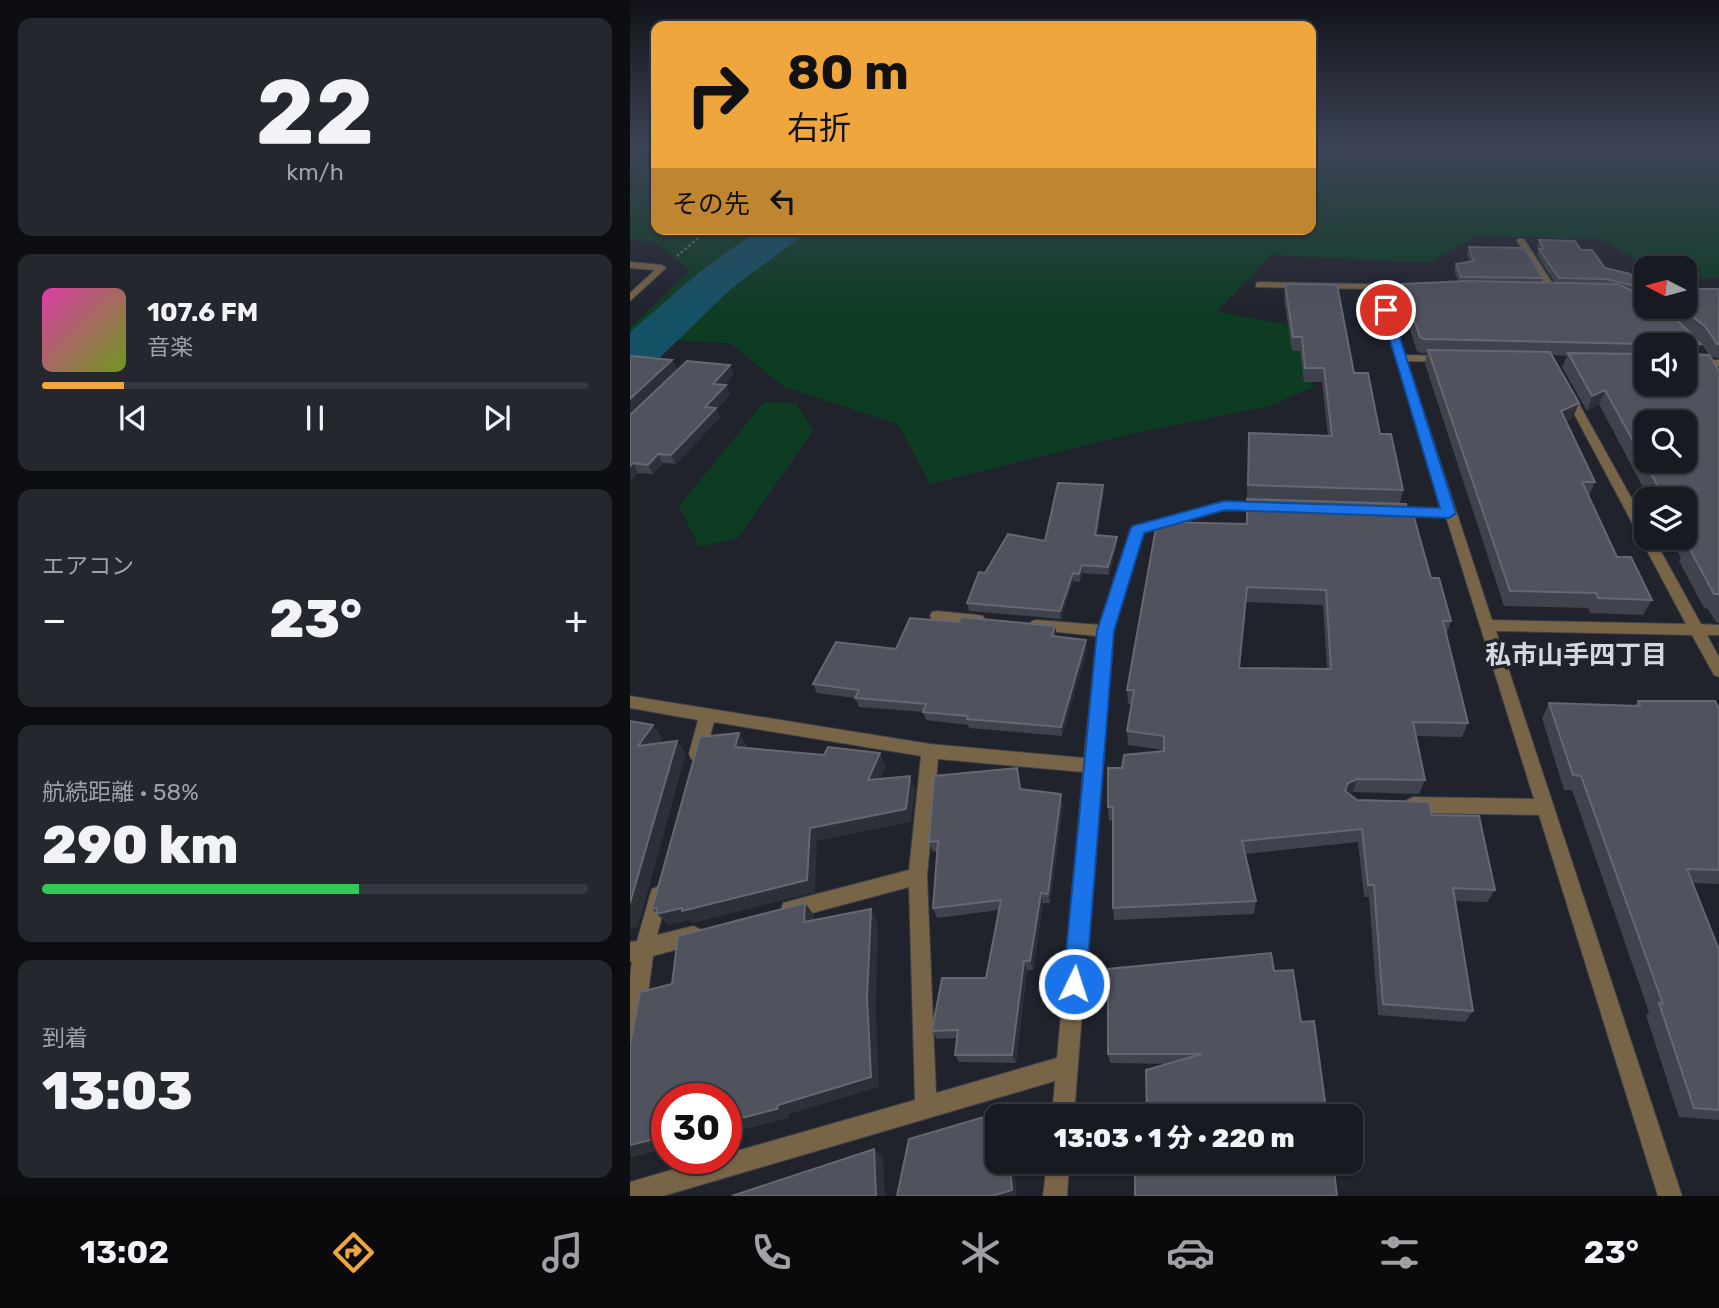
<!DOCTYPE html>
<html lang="ja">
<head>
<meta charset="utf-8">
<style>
	:root { --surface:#181a21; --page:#25272e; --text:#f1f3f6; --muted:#9fa1a5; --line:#36383f; --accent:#efa73d }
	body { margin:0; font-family:Rubik,"Noto Sans JP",sans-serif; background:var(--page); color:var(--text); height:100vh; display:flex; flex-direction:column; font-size:26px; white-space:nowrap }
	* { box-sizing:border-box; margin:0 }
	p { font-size:23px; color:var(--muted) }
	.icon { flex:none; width:38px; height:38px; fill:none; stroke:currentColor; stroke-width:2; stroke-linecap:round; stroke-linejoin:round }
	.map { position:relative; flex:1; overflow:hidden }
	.sheet { display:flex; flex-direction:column; gap:18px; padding:18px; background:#0d0e12; width:630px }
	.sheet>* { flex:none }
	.banner { position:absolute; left:21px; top:21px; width:665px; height:214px; border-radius:14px; box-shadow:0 2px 5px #0004,0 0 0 2px var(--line); background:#efa73d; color:#111; overflow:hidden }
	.needle { width:46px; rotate:276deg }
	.controls { position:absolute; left:1004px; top:256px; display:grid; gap:14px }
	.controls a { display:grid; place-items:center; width:63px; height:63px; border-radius:14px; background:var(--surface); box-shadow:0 2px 5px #0004,0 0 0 2px var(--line); font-size:35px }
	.speed { position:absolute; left:21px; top:1083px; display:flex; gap:14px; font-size:35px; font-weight:700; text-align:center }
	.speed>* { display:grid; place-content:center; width:91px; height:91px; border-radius:50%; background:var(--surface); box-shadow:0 2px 5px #0004,0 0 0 2px var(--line); line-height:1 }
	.speed .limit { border:10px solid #d22; background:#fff; color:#111 }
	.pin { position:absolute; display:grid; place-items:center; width:60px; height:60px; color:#fff; margin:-30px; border:4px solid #fff; border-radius:50%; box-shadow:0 2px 7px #0007 }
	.me { position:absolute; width:77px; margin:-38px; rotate:4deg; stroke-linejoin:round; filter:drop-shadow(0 0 5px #0008) }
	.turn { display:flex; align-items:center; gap:24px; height:147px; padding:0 21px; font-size:32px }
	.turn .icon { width:91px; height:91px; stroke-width:2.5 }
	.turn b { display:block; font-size:49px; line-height:60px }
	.then { display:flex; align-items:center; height:66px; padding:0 21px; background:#0003; gap:14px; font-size:26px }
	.big { font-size:52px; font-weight:800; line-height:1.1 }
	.sheet .tile { flex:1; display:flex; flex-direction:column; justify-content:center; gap:10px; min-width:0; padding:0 24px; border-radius:14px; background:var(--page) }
	.sheet .dial { align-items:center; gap:0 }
	.dial b { font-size:91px; line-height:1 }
	.song { display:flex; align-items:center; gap:21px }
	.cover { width:84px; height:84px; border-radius:10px; background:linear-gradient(135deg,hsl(320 70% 55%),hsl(80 70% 35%)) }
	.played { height:7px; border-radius:4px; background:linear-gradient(90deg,var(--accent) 15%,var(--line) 15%) }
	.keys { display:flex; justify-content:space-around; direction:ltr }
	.heat { display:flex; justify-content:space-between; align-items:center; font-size:38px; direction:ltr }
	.charge { height:10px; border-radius:5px; background:linear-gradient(90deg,#34c759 58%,var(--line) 0) }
	.trip { position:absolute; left:355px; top:1104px; width:378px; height:70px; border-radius:14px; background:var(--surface); box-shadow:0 2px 5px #0004,0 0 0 2px var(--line); font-weight:800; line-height:70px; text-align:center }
	.tab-bar { display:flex; height:112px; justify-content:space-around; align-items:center; background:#0a0a0d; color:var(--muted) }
	.tab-bar .icon { width:49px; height:49px }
	.tab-bar .current { color:var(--accent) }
	.tab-bar b { font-size:32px; color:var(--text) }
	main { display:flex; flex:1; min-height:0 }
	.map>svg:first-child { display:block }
</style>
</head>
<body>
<main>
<section class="sheet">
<div class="tile dial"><b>22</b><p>km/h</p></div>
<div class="tile">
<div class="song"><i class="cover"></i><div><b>107.6 FM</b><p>音楽</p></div></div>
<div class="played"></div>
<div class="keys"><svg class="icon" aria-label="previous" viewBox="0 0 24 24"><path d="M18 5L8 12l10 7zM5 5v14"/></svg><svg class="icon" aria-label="pause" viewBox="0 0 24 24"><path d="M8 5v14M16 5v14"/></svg><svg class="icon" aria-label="next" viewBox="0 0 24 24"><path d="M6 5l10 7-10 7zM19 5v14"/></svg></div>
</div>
<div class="tile"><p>エアコン</p>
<div class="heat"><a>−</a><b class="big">23°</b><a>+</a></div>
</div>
<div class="tile"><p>航続距離 · 58%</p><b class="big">290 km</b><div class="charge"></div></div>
<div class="tile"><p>到着</p><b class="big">13:03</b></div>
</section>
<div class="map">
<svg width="1089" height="1196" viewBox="0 0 1089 1196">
	<rect width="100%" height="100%" fill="#20222c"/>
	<!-- green -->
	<g fill="#0e3c23">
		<path d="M0 147H26V229H681V147H1089V278L1055 279V268H1019L972 239 846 236 800 263 641 255 587 312 667 326 684 387 639 406 501 434 300 484 268 424 154 387 100 343 0 338V328L60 270 22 241 0 240Z"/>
		<path d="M134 402 166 403 183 431 108 538 69 547 49 506Z"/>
	</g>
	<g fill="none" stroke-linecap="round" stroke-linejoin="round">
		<!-- river -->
		<path fill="#155165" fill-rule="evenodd" d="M130 229H177L171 237 102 288 18 369 0 373V332L72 270Z"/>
		<!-- street casing -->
		<g stroke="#3d3f48" stroke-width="2">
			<g id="street">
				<path d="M888 239H894L926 289 924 291H918L887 241Z"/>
				<path d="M0 262 32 265 36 268 0 301V293L25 270 0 268Z"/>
				<path d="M629 282 792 285V289L789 290 754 289 775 355 816 356 821 359 816 362 777 361 862 620 1056 624 933 393 938 390 943 393 1017 526V537H1023L1071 624 1089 625V635H1077L1089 657V677L1084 675 1062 635 866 631 1052 1196H1028L909 815 783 813 777 810 774 805 777 800 783 797 904 799 816 517 764 515 758 511 764 507 813 509 744 289 626 287V283Z"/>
				<rect x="1055" y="360" width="34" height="6"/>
				<path d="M594 502 635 503 641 507 635 511 594 510 514 533 482 631 444 1116H422L425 1081 33 1196H0V1182L82 1158H96V1154L285 1100 279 887 160 919 153 917 151 910 153 903 160 901 279 870 291 756 84 722 75 754 73 759 67 761 61 759 59 754 68 720 0 708V696L300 744 454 758 467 636 407 630 402 629 400 625 402 621 407 620 470 625 503 527ZM308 759 453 772 427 1058 306 1093 297 876Z"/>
				<path d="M307 611 348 615 353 616 355 620 353 624 348 625 307 621 302 620 300 616 302 612Z"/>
				<path d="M29 886 36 889 38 895 27 935 63 926 70 929 73 936 70 943 23 956 11 1046 7 1053 0 1057V977L2 961 0 962V942L7 941 20 895 22 889Z"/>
				<path d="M417 1162H439L437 1196H413Z"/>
			</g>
		</g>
		<!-- path -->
		<path stroke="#676972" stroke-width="2.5" stroke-dasharray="2.5 2.5" stroke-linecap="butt" d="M47 256 79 229"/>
		<!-- street -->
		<use href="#street" fill="#786446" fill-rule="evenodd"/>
	</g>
	<!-- wall -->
	<g fill="#40424d" fill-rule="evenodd">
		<path d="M909 240 951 250 975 268 1009 287 1007 293 1017 306H1055L1089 289V358L1080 357 1088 369 1089 367V623L1086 622 1078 609 1074 608 1049 561 1051 558 1040 537H1055V499H1019L969 404 957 411 932 367 937 356 922 355 949 403 943 417 936 421 965 482 959 496 987 557 1022 600 1013 615 960 613 958 608 874 606 795 364 797 353H791L787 351 769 298 772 284 829 282 824 271 826 264 840 262 837 254 839 247 913 278 912 283H925L907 255 909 250 907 247ZM1062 335 1069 340 1079 355 1065 354 1071 344ZM1017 345H1055L1017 383Z"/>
		<path d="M655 284 724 373 773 490 770 503 777 510 801 578 821 621 816 636 838 723 832 737 786 736 795 780 789 794 723 792 720 794 727 800 802 815 865 890 857 902 825 901 843 1011 835 1022 748 1015 739 897H734L728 842 615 854 626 901 624 914 484 920 483 908V820L479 821 478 807 492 768 534 751V750L498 745 497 731 501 704H498L497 690 616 524 619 433 698 436 692 382H674L670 351H662L654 298ZM615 602 693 605 697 669 609 668Z"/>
		<path d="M100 365 104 374 94 385H96L100 395 86 409 90 417 46 464 33 463 23 474 8 473 0 482V415Z"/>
		<path d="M474 492 467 535 487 537V545L479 575 453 573 450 582 443 581 431 619 339 611 337 603 355 573 415 541Z"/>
		<path d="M329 622 425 626 426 637 457 649 432 736 339 728 338 725 296 720 293 712 229 707 225 698 187 693 183 684Z"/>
		<path d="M1008 701 1089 709V884L1063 883 1089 950V1120L1049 1117 1016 1015 1019 1012 942 790H934L912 718 919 703 1004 706Z"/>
		<path d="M390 779 391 790 433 804 420 903H413L403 970H397L386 1063 329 1062 325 1055 327 1038 307 1039 302 1031 356 978 369 910 307 918 303 908 307 851 303 852 299 842Z"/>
		<path d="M644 971 671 1022 697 1116 540 1064 480 1063 478 1054Z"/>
	</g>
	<!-- shaded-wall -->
	<g fill="#2d2f39">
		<path d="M42 360 47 369 0 413V399Z"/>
		<path d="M100 365 104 374 87 394 83 384Z"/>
		<path d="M96 385 100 395 86 409 90 417 46 464 41 455 75 407Z"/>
		<path d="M975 390 969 404 957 411 962 396Z"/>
		<path d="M949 403 943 417 925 426 931 411Z"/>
		<path d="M28 454 33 463 23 474 18 465Z"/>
		<path d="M3 463 8 473 0 482V466Z"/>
		<path d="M473 485 474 492 465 543V535Z"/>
		<path d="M487 537V545L479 575 478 567Z"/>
		<path d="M452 565 453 573 450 582 449 574Z"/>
		<path d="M443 573V581L431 619 430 611Z"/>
		<path d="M425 626 427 635 423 645 422 636Z"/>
		<path d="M456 640 457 649 432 736 431 727Z"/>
		<path d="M23 725 33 738 18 758 8 746Z"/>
		<path d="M109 733 117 746 114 760 105 747Z"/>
		<path d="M47 741 56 753 8 927 0 928V903Z"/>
		<path d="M250 753 256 766 244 793 238 780Z"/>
		<path d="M280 776 285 789 281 822 187 841 185 892 63 923 60 920 38 925 22 909Z"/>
		<path d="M727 779 723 792 715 797V791L718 783Z"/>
		<path d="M431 794 433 804 420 903 418 894Z"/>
		<path d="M411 893 413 903 403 970 400 961Z"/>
		<path d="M175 903 184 915 183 935 174 922Z"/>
		<path d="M241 909 248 922 246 1009 249 1087 159 1114V1118L96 1134V1122L148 1105Z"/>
		<path d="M394 961 397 970 386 1063 382 1055Z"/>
		<path d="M37 1136V1148L0 1158V1145Z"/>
		<path d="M244 1149 253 1157 255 1196H246Z"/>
		<path d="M379 1162H383L387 1196H362Z"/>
	</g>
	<!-- building -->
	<g fill="#50525d" stroke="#656771" stroke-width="2" fill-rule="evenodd">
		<path d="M909 240 945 241 951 250H962L975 268 1000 274 1009 287 976 279 929 278 909 249H914Z"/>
		<path d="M839 247 894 248 913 278 831 277 826 264 844 261Z"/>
		<path d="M837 281 988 284 1011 295 1017 299V306H1028L1046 319 1071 344H1060V354L1079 355 1089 371V595L1088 594H1084L1058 546H1061L1055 535V499H1035L975 390 962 396 938 353 1017 354V383H1055V345L794 339 790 337 772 284ZM1017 422H1055V460H1017Z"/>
		<path d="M655 284 707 285 724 373H738L750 434H761L773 490 618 485 619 433 702 436 694 368H675L672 337H663Z"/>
		<path d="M1055 289H1089V344H1087L1075 326 1048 306H1055Z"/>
		<path d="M798 350 920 352 949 403 931 411 965 482H952L987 557H1001L1022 600 968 598 966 593 880 591Z"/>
		<path d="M1 356 42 360 0 399V357Z"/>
		<path d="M57 361 100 365 83 384 96 385 75 407 86 408 41 455 28 454 18 465 3 463 0 466V415Z"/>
		<path d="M428 483 473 485 465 535 487 537 478 567 452 565 449 574 443 573 430 611 337 603 349 572 355 573 378 534 415 541Z"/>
		<path d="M617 499 776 504 777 510H782L801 578H809L821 621H813L838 723 783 722 795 780 727 779 718 783 715 791 727 800 799 802 802 815 849 816 865 890 823 888 843 1011 753 1004 744 885H738L732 829 612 841 626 901 483 908V807H478V768H492L494 755 534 751V736L497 731 504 690H497L525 533 530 522 617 524ZM617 587 696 590 701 669 609 668Z"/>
		<path d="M331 617 425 626 422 636 456 640 431 727 337 719 338 716 293 712 296 704 225 698 229 690 183 684 206 642 266 649 280 618 329 622Z"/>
		<path d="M1008 701H1085L1089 709V870L1057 869 1089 950V1110L1064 1108 1029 1003 1033 1004 951 776 943 775 919 703 1010 706Z"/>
		<path d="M0 721 23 725 8 746 47 741 0 903Z"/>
		<path d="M109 733 105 747 194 755 198 747 250 753 238 780 280 776 276 809 180 828 177 880 52 911V908L26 914 27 908 22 909 70 737Z"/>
		<path d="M387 768 390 789 431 794 418 894 411 893 400 961H394L382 1055H325L328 1030 302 1031 312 978H356L371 900 303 908 308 841 299 842 304 776Z"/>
		<path d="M175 903 174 922 241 909 237 998 241 1077 148 1105 147 1109 96 1122V1099H37V1136L0 1145V1045L10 992 42 984 48 936Z"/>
		<path d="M641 953 644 971 663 970 671 1022 684 1021 697 1116H517L516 1070 572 1054H478V969Z"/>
		<path d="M374 1111V1116H368V1162H379L382 1190 362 1196H267L279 1139Z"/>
		<path d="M244 1149 246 1196H102Z"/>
		<path d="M505 1162H703L707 1196H505Z"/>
	</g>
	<!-- sky -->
	<linearGradient id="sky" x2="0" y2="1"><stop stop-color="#121318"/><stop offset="0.47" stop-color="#3c4456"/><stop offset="1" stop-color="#3c4456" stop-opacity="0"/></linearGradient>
	<rect width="1089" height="315" fill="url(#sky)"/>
	<!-- route -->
	<path fill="#1a73e8" stroke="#114b97" stroke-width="2" d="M756 307 761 310 826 513 819 518 595 510 514 533 484 631 456 984 453 992 444 996 436 992 433 984 467 631 500 530 502 526 594 501 810 508 751 310Z"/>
	<g text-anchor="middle" stroke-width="7" stroke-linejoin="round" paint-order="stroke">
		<!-- neighbourhood labels -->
		<g font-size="26" font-weight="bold" fill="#d5d7de" stroke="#20222c">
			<text x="946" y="664">私市山手四丁目</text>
		</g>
	</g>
</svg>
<div class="controls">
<a><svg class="needle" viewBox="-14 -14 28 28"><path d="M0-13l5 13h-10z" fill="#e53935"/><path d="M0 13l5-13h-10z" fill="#9fa1a5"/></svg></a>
<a><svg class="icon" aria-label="sound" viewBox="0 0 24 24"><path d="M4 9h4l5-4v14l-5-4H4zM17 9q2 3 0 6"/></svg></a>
<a><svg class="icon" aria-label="search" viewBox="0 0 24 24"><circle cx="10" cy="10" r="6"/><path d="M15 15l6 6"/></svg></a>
<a><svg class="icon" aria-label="layers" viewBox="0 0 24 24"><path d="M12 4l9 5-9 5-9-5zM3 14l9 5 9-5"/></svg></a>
</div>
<div class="speed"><div class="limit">30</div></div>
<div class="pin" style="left:756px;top:310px;background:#d93025"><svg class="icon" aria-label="arrive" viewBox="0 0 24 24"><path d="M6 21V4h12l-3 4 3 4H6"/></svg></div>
<svg class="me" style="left:444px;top:984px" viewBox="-20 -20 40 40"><circle r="17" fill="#1a73e8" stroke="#fff" stroke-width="3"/><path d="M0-11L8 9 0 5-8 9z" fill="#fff"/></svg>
<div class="trip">13:03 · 1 分 · 220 m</div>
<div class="banner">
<div class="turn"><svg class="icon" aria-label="right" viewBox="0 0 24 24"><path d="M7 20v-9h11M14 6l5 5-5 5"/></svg><div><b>80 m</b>右折</div></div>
<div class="then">その先<svg class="icon" aria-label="left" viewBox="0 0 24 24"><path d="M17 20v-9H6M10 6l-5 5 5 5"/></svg></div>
</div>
</div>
</main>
<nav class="tab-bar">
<b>13:02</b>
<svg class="icon current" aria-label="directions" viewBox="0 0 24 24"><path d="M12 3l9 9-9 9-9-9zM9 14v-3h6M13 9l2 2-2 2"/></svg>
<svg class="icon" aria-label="music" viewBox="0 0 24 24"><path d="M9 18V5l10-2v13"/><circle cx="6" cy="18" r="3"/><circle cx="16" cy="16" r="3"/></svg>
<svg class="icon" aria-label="phone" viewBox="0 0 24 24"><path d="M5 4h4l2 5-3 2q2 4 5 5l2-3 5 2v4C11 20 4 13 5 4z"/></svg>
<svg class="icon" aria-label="climate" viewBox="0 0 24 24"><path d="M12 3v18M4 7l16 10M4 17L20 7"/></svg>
<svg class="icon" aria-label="car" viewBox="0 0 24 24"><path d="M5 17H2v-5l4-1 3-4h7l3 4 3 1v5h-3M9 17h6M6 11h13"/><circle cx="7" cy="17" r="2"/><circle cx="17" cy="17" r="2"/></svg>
<svg class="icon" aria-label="filters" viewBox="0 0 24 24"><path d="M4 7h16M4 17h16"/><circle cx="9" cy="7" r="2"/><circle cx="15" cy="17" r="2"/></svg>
<b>23°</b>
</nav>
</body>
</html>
